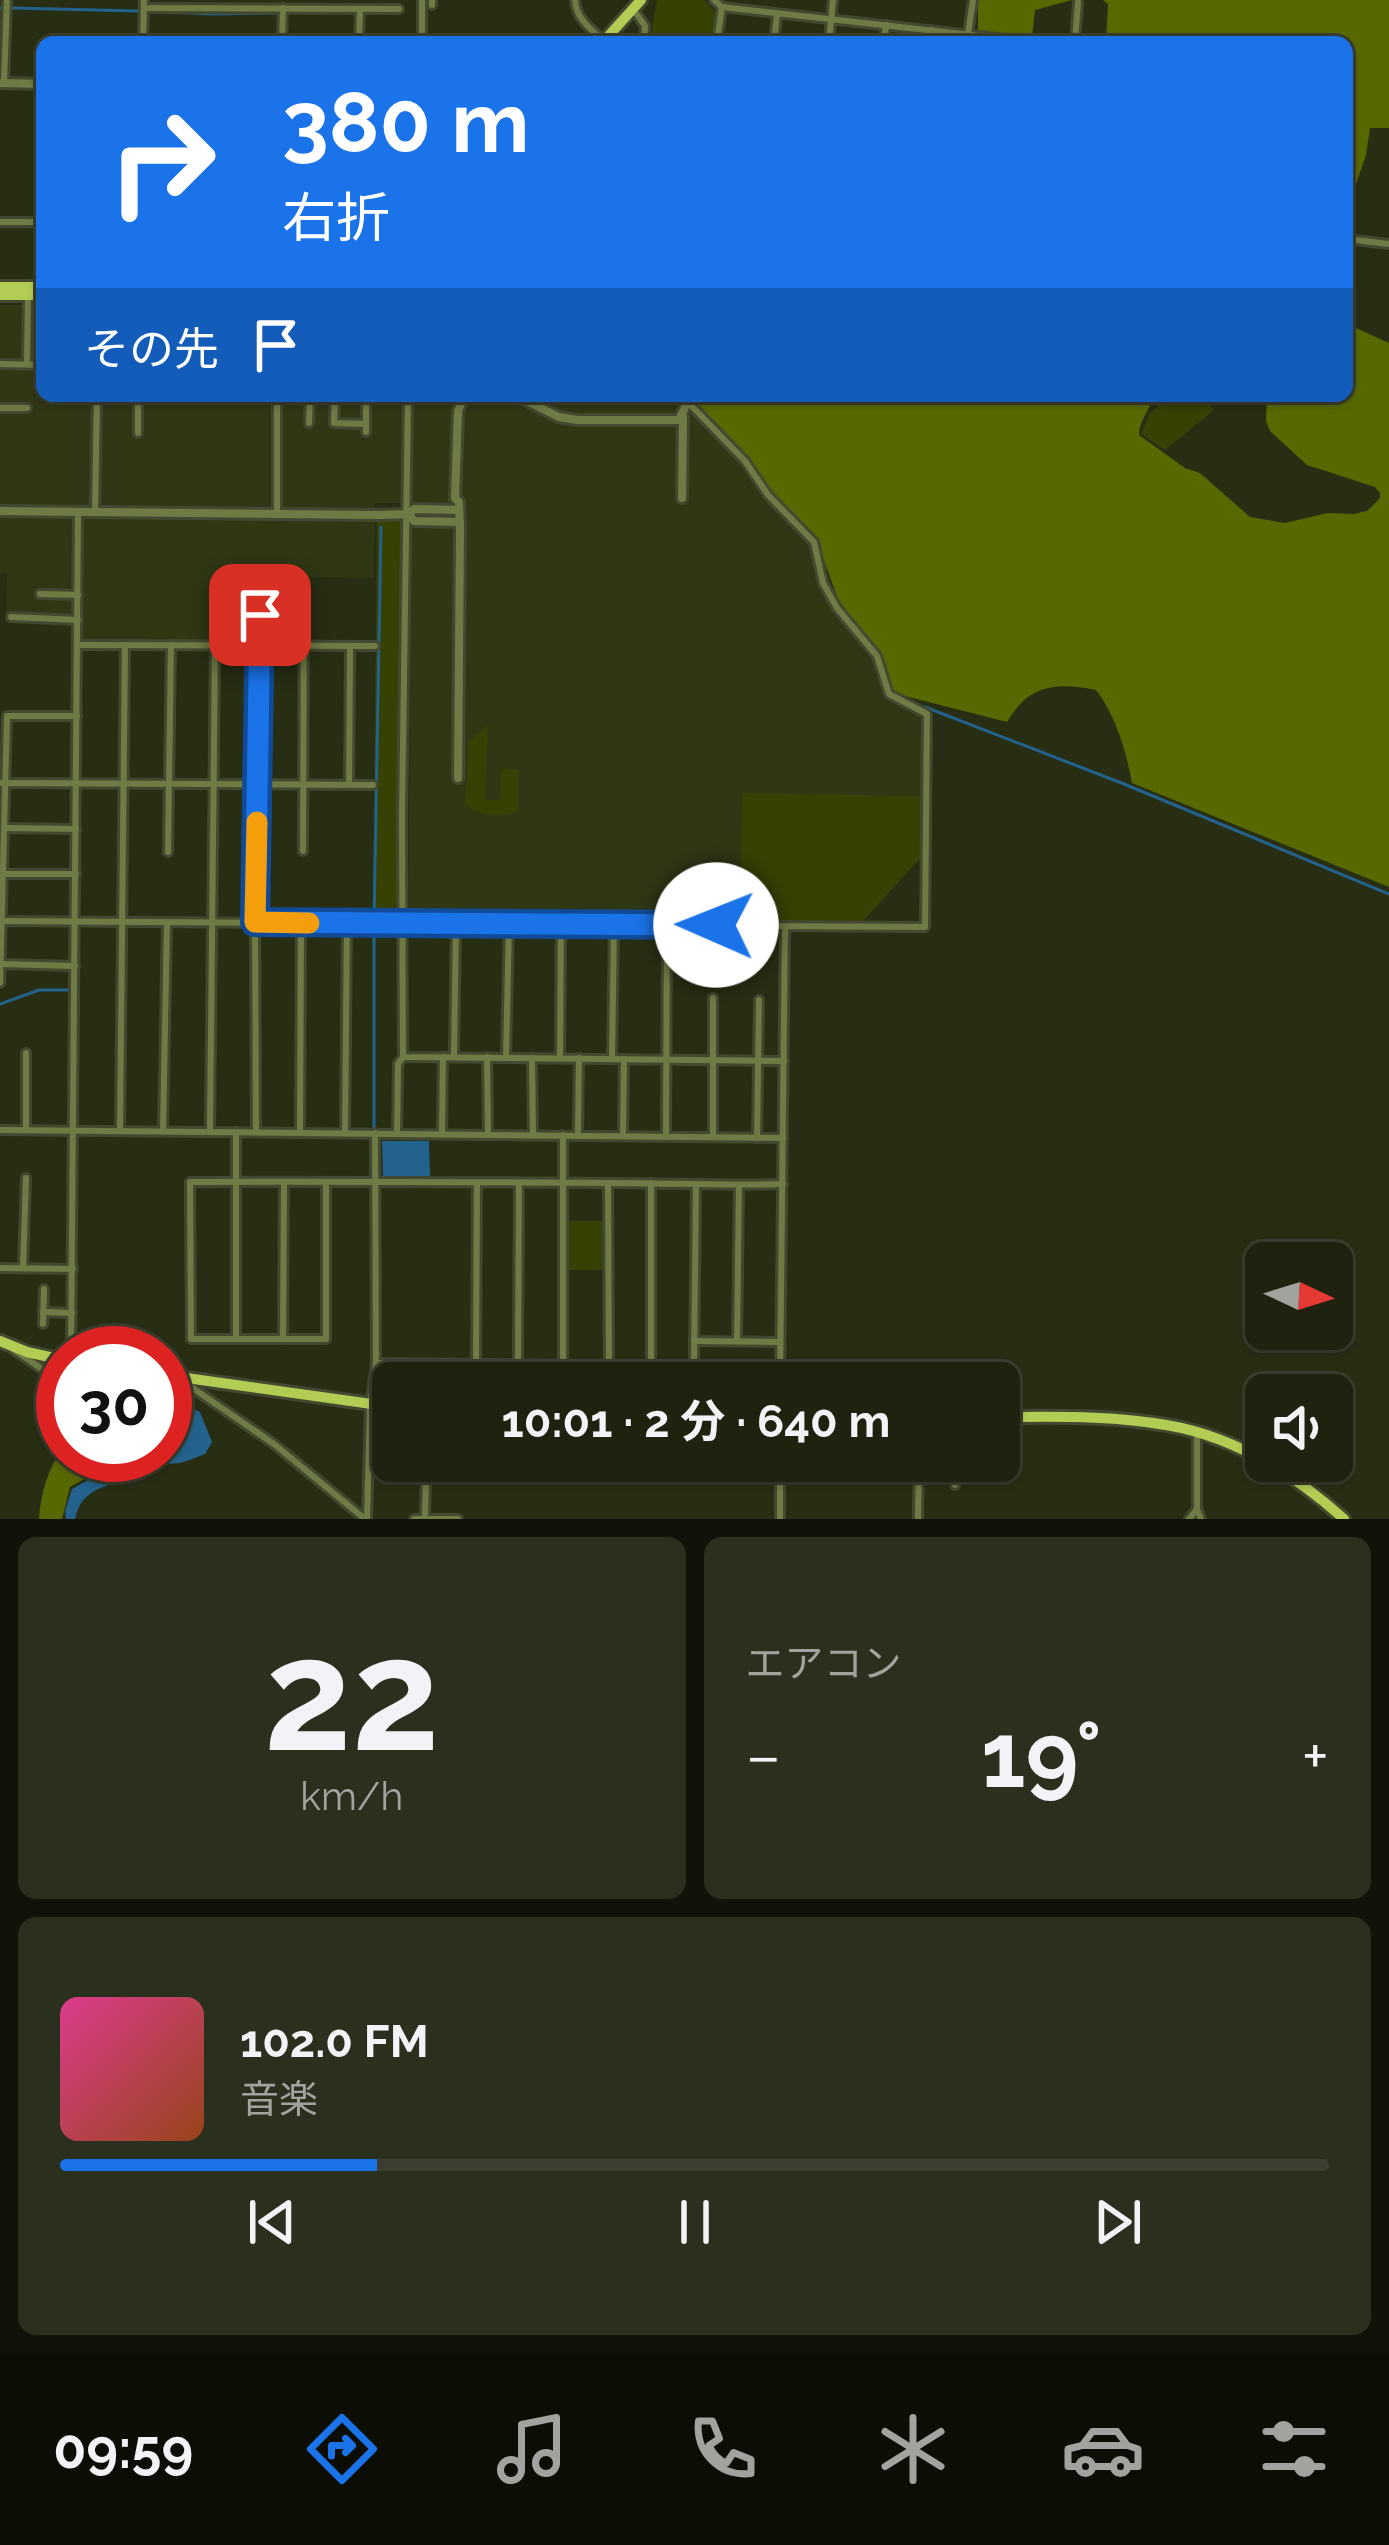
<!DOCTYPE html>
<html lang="ja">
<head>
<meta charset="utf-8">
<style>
	:root { --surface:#1e220f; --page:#2b2f1d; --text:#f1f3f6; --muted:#a1a49e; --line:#3c3f2f; --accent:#1a73e8 }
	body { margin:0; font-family:Raleway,"Noto Sans JP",sans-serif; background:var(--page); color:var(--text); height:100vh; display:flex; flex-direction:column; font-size:45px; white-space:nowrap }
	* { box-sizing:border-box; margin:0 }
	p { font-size:39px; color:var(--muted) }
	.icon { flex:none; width:66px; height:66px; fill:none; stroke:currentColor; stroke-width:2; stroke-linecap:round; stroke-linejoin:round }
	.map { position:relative; height:1519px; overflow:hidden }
	.details { display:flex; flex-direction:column; gap:18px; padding:18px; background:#101308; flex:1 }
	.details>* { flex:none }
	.top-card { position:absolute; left:36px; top:36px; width:1317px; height:366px; border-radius:18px; box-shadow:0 3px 9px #0004,0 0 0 3px var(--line); background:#1a73e8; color:#fff; overflow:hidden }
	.needle { width:78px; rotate:94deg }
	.buttons { position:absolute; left:1245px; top:1242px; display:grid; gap:24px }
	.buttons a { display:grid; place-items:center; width:108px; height:108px; border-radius:18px; background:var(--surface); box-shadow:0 3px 9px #0004,0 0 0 3px var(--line); font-size:60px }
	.speed { position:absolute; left:36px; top:1326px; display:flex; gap:24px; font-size:60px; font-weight:700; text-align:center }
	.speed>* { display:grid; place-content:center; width:156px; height:156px; border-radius:50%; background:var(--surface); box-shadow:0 3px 9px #0004,0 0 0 3px var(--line); line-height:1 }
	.speed .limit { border:18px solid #d22; background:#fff; color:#111 }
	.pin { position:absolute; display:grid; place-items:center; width:102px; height:102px; color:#fff; margin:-51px; border-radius:24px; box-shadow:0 6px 18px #0006 }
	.me { position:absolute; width:132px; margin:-66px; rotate:271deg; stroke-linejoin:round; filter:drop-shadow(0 0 9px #0008) }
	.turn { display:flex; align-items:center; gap:42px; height:252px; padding:0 48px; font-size:54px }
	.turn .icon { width:156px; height:156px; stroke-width:2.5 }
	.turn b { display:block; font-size:84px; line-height:102px }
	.then { display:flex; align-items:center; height:114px; padding:0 48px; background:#0003; gap:24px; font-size:45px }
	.big { font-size:90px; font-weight:700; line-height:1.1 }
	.details .widget { flex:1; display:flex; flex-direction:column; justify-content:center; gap:18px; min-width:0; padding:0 42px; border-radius:18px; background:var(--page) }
	.details .dial { align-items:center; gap:0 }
	.dial b { font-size:156px; line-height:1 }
	.song { display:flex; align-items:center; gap:36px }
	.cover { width:144px; height:144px; border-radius:18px; background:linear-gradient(135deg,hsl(330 70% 55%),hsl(20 70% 35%)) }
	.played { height:12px; border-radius:6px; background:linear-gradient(90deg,var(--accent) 25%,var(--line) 25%) }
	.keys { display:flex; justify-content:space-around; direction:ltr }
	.heat { display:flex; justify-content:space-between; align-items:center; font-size:66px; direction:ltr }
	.details .tiles { flex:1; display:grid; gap:18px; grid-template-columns:1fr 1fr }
	.widget:last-child { grid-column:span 2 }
	.trip { position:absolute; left:372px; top:1362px; width:648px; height:120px; border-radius:18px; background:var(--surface); box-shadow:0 3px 9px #0004,0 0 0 3px var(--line); font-weight:700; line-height:120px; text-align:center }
	.tab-bar { display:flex; height:192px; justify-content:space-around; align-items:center; background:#0c0e06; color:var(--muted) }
	.tab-bar .icon { width:84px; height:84px }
	.tab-bar .on { color:var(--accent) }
	.tab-bar b { font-size:54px; color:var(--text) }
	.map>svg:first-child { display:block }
</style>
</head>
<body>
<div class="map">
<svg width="1389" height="1519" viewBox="0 0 1389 1519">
	<rect width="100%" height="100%" fill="#282e14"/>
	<!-- built -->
	<g fill="#303715">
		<path d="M0 305H42V396H403L402 503H375L374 578 257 576 255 615 216 614V643L84 639 72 619 6 615 7 574 0 573Z"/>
		<path d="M410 396H676L706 420 753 466 814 542 821 574 833 601 877 656 889 694 927 714 921 857 863 921 415 917 409 912Z"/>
	</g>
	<!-- green -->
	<g fill="#374104">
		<path d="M657 0H704L716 13 713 42H650Z"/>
		<path d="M1169 396H1203L1214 410 1165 450 1141 434 1150 413Z"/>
		<path d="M377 520 404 521 402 923H373Z"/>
		<path d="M488 725 485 800H500L501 769 519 770 518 811C504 818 476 817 465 804L469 741Z"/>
		<path d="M742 793 924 796 921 857 863 921 740 920Z"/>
		<rect x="569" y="1221" width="34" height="49"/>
	</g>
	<!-- forest -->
	<g fill="#586800">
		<path d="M978 0H1072L1035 10 1032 37 978 31Z"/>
		<path d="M1103 0H1389V128H1370L1366 155 1356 184H1347V42H1106L1108 4Z"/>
		<path d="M1347 324 1389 343V887L1132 783C1126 751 1116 716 1096 690 1055 682 1029 685 1007 722L893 693 872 646 838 599 818 544 690 396H1149L1152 401C1147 413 1139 423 1139 435L1185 468 1200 473 1250 517 1285 523 1328 513 1354 514 1367 511 1380 498V493L1375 487 1307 465 1270 431 1266 421 1267 396H1347Z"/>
		<path d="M63 1447V1455H118L90 1476 70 1487 62 1519H39C41 1491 48 1470 63 1447Z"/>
	</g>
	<!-- water -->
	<g fill="#22628c">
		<path d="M382 1141H429L430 1176 383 1177Z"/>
		<path d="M165 1395 200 1412 212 1442 205 1454C197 1457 188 1461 179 1463 165 1465 158 1461 150 1476 120 1484 82 1482 75 1519H66L65 1511 72 1489 132 1455H165V1441L171 1439 172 1432 165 1422Z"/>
	</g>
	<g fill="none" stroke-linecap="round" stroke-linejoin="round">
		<!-- stream -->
		<g stroke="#22628c" stroke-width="3">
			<path d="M0 8 3 7"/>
			<path d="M13 8 137 11"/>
			<path d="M150 11 211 14 277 13"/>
			<path d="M285 42 286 12"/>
			<path d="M925 707 1124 784 1389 894"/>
			<path d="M374 922 381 527"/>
			<path d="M0 1004 39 990H69"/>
			<path d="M374 1129V931"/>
		</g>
		<!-- minor casing -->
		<g stroke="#434930" stroke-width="12">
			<g id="minor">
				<path d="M422 0V42"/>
				<path d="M575 0C576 19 591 29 604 41"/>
				<path d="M714 0 722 7 1034 42"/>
				<path d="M432 5V0"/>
				<path d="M144 8 399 9"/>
				<path d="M633 9 645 26 644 42"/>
				<path d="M968 34 973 0"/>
				<path d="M143 42 144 0"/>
				<path d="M282 42 283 8"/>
				<path d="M359 42 360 9"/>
				<path d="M717 42 722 7"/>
				<path d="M774 42 777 14"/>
				<path d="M829 42 833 0"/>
				<path d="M884 42 886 25"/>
				<path d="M930 42 931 30"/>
				<path d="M1075 42 1078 2"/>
				<path d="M4 83 7 0"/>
				<path d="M0 222H42"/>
				<path d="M1347 239 1389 244"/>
				<path d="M0 364 42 365"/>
				<path d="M27 364 28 297"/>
				<path d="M138 396V433"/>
				<path d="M335 396 334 423 366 424"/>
				<path d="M408 396 402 816 403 1057 784 1061"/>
				<path d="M0 408H27"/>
				<path d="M309 423 310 396"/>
				<path d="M366 432V396"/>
				<path d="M95 511 97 396"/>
				<path d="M277 513V396"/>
				<path d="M40 594 78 595"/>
				<path d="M11 617 78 620"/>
				<path d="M78 645 375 646"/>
				<path d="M0 783 373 785"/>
				<path d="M349 784 350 647"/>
				<path d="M4 828 76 829"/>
				<path d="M168 852 171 645"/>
				<path d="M3 874H76"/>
				<path d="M0 921 925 927 927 714 889 694 877 656 837 608 823 583 814 542 768 495 745 461 682 396"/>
				<path d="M2 964 75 966"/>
				<path d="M0 983 7 716H77"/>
				<path d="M454 1057 456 922"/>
				<path d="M487 1057 488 1134"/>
				<path d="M560 1057 561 922"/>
				<path d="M506 1058 509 923"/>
				<path d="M532 1058 533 1135"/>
				<path d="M612 1058 614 924"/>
				<path d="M0 1130 783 1138"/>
				<path d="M26 1130V1053"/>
				<path d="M120 1130 125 645"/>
				<path d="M163 1131 167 922"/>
				<path d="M210 1131 215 646"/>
				<path d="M236 1132V1339"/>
				<path d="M256 1132 255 922 259 581H304L303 851"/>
				<path d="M300 1132 301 923"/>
				<path d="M345 1133 347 923"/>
				<path d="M397 1133 398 1064 403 1057"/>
				<path d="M442 1134 443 1057"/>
				<path d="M563 1135V1383"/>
				<path d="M578 1136 579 1058"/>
				<path d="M623 1136 624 1059"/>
				<path d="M666 1136 667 924"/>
				<path d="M713 1137V998"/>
				<path d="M757 1138 759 1000"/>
				<path d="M326 1182V1339H191L190 1182C329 1181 468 1182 607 1183 666 1183 725 1186 783 1184"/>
				<path d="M608 1183 609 1365"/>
				<path d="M0 1268 73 1269"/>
				<path d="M23 1268 26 1178"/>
				<path d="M43 1312 72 1313"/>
				<path d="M43 1324 44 1289"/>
				<path d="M283 1339 284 1182"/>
				<path d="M694 1341 780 1342"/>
				<path d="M737 1341 739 1186"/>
				<path d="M14 1350 48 1373"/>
				<path d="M71 1353 78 511"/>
				<path d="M376 1363 694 1366 696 1184"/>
				<path d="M476 1363 477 1183"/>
				<path d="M518 1365 519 1184"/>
				<path d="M651 1365V1183"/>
				<path d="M181 1380 274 1444 365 1519"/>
				<path d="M780 1383 785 926"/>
				<path d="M1197 1434V1509L1201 1519"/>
				<path d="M955 1485 956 1461"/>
				<path d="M425 1517 426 1474"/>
				<path d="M367 1519 370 1406 376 1363 375 1133"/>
				<path d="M414 1519H458"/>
				<path d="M780 1519V1461"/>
				<path d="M918 1519 919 1461"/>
				<path d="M1189 1519 1197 1509"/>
			</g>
		</g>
		<!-- tertiary casing -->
		<g stroke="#434930" stroke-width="14">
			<g id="tertiary">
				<path d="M0 83 42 84"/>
				<path d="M480 396 521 398 559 417 577 420H679L688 401"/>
				<path d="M682 498 683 417"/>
				<path d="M0 511 381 515 409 514 414 509 459 510"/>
				<path d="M409 514 414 521 460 522"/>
				<path d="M458 778 460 530 459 502 455 498 458 411 463 399 469 396"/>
			</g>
		</g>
		<!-- primary casing -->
		<g stroke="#434930" stroke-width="16">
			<g id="primary">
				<path d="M603 42 641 0"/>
				<path d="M0 287H42"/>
				<path d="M0 295H42"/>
				<path d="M0 1341 27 1352 63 1360"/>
				<path d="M165 1375 393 1407"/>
				<path d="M999 1417C1054 1417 1111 1415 1166 1425 1233 1436 1294 1474 1344 1519"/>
			</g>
		</g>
		<!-- minor -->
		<use href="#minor" stroke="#6f7b44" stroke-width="6"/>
		<!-- tertiary -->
		<use href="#tertiary" stroke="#6f7b44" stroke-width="8"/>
		<!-- primary -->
		<use href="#primary" stroke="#b3cc53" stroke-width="10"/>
	</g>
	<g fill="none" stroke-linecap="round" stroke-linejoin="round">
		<!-- route casing -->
		<g stroke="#114b97" stroke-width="30">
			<path id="route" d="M260 615 255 922 716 925"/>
		</g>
		<!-- route -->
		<use href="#route" stroke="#1a73e8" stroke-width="21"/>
		<!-- slow -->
		<path stroke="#f59e0b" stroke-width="21" d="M257 822 255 922 309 923"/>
	</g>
</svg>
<div class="buttons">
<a><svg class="needle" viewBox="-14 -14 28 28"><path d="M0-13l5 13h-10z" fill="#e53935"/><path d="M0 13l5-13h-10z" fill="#a1a49e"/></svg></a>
<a><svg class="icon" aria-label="sound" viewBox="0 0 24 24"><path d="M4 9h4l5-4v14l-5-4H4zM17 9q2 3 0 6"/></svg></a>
</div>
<div class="speed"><div class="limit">30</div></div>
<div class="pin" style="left:260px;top:615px;background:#d93025"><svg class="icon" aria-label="arrive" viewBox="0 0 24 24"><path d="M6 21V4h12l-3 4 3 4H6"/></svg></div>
<svg class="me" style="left:716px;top:925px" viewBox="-20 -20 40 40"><circle r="19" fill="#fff"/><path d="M0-13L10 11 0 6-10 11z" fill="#1a73e8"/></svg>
<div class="trip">10:01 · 2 分 · 640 m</div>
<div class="top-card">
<div class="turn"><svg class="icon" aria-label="right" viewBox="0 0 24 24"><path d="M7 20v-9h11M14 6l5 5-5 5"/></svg><div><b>380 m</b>右折</div></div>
<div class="then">その先<svg class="icon" aria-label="arrive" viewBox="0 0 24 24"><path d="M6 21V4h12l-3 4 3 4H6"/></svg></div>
</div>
</div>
<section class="details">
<div class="tiles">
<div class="widget dial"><b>22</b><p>km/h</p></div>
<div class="widget"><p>エアコン</p>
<div class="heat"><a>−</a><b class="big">19°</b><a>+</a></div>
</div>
<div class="widget">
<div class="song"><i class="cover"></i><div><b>102.0 FM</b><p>音楽</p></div></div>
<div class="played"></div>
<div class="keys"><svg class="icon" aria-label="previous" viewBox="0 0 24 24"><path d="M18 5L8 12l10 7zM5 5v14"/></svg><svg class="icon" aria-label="pause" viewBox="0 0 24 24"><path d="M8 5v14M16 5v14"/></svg><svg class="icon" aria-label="next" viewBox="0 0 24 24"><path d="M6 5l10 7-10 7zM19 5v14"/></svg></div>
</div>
</div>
</section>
<nav class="tab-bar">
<b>09:59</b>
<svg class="icon on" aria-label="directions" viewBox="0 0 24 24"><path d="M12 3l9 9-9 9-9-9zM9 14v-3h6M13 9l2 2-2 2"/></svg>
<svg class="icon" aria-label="music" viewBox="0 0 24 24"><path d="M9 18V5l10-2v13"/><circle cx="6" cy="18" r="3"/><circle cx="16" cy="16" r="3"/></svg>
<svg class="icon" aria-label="phone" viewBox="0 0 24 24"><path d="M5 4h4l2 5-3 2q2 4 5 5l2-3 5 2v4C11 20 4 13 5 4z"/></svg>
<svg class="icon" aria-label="climate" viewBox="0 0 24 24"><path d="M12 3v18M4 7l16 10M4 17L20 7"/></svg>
<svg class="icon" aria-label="car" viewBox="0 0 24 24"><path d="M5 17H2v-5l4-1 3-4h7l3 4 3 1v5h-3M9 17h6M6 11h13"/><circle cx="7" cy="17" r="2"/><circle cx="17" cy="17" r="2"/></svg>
<svg class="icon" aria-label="filters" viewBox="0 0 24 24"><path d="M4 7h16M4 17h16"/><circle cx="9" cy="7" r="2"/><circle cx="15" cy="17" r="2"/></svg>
</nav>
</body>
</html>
